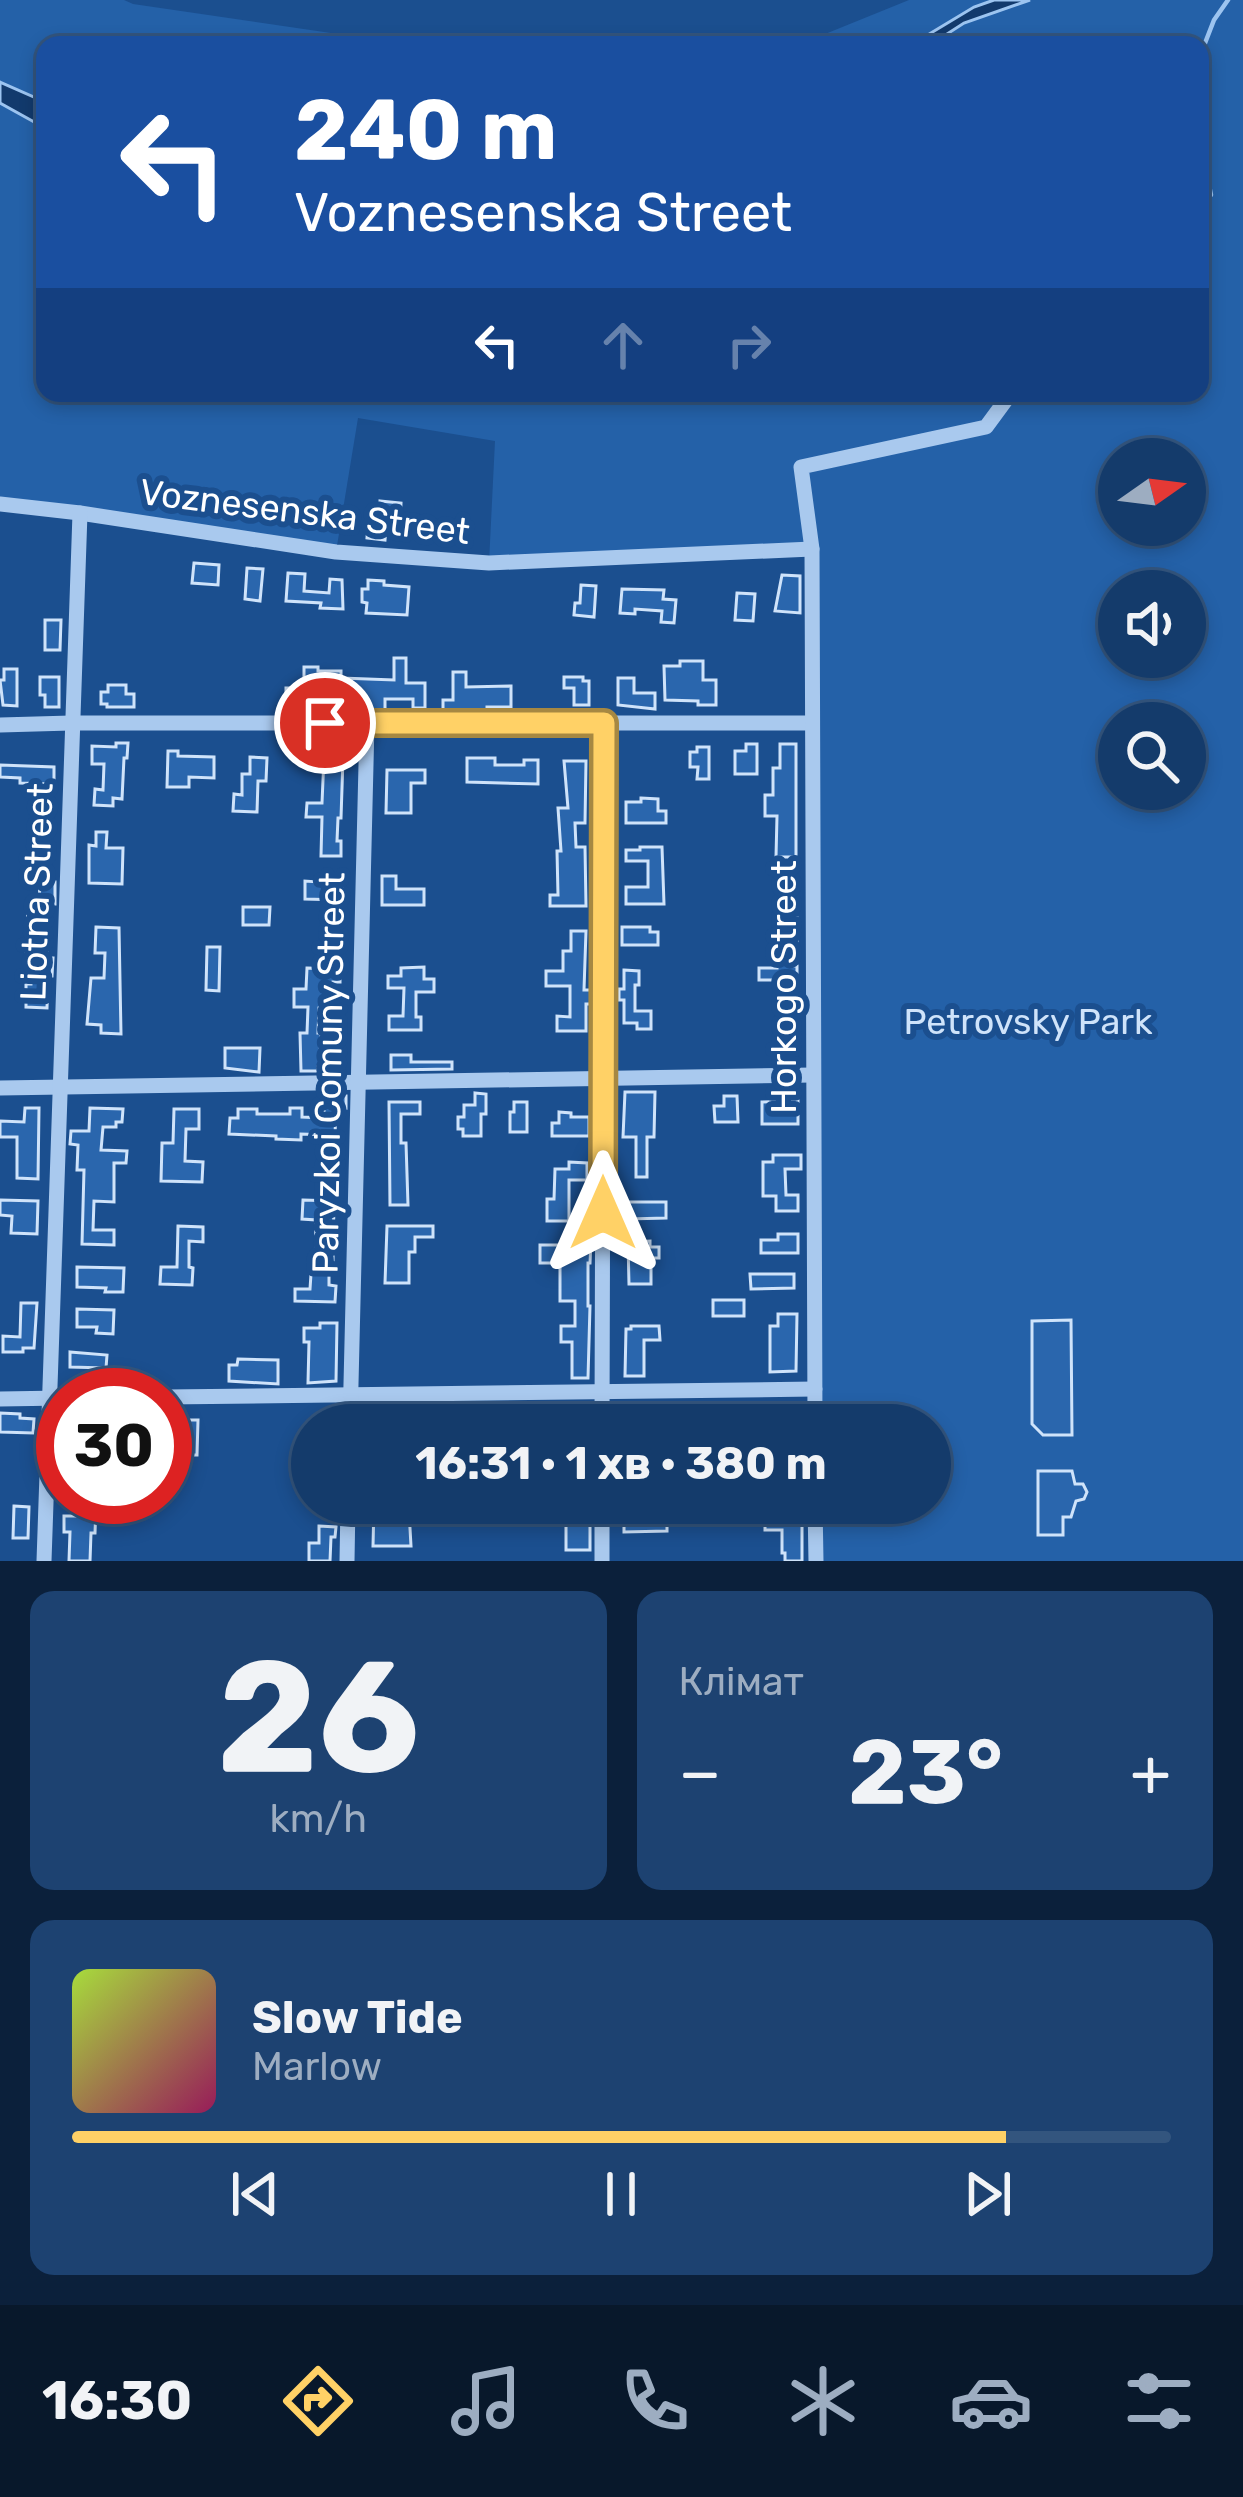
<!DOCTYPE html>
<html lang="uk">
<head>
<meta charset="utf-8">
<style>
	:root { --surface:#143b6b; --page:#1d4271; --text:#f1f3f6; --muted:#9dadc1; --line:#33557e; --accent:#ffd166 }
	body { margin:0; font-family:Rubik,sans-serif; background:var(--page); color:var(--text); height:100vh; display:flex; flex-direction:column; font-size:45px; white-space:nowrap }
	* { box-sizing:border-box; margin:0 }
	p { font-size:39px; color:var(--muted) }
	.icon { flex:none; width:66px; height:66px; fill:none; stroke:currentColor; stroke-width:2; stroke-linecap:round; stroke-linejoin:round }
	.map { position:relative; height:1561px; overflow:hidden }
	.sheet { display:flex; flex-direction:column; gap:30px; padding:30px; background:#0b203b; flex:1 }
	.sheet>* { flex:none }
	.guide { position:absolute; left:36px; top:36px; width:1173px; height:366px; border-radius:24px; box-shadow:0 6px 18px #0003,0 0 0 3px var(--line); background:#1a4fa0; color:#fff; overflow:hidden }
	.needle { width:78px; rotate:76deg }
	.buttons { position:absolute; left:1098px; top:438px; display:grid; gap:24px }
	.buttons a { display:grid; place-items:center; width:108px; height:108px; border-radius:50%; background:var(--surface); box-shadow:0 6px 18px #0003,0 0 0 3px var(--line); font-size:60px }
	.speed { position:absolute; left:36px; top:1368px; display:flex; gap:24px; font-size:60px; font-weight:700; text-align:center }
	.speed>* { display:grid; place-content:center; width:156px; height:156px; border-radius:50%; background:var(--surface); box-shadow:0 6px 18px #0003,0 0 0 3px var(--line); line-height:1 }
	.speed .limit { border:18px solid #d22; background:#fff; color:#111 }
	.pin { position:absolute; display:grid; place-items:center; width:102px; height:102px; color:#fff; margin:-51px; border:6px solid #fff; border-radius:50%; box-shadow:0 3px 12px #0007 }
	.me { position:absolute; width:132px; margin:-66px; rotate:0deg; stroke-linejoin:round; filter:drop-shadow(0 0 9px #0008) }
	.turn { display:flex; align-items:center; gap:42px; height:252px; padding:0 60px; font-size:54px }
	.turn .icon { width:156px; height:156px; stroke-width:2.5 }
	.turn b { display:block; font-size:84px; line-height:102px }
	.lanes { display:flex; align-items:center; height:114px; padding:0 60px; background:#0003; justify-content:center; gap:60px; direction:ltr }
	.lanes .off { opacity:.35 }
	.big { font-size:90px; font-weight:700; line-height:1.1 }
	.sheet .tile { flex:1; display:flex; flex-direction:column; justify-content:center; gap:18px; min-width:0; padding:0 42px; border-radius:24px; background:var(--page) }
	.sheet .dial { align-items:center; gap:0 }
	.dial b { font-size:156px; line-height:1 }
	.song { display:flex; align-items:center; gap:36px }
	.cover { width:144px; height:144px; border-radius:18px; background:linear-gradient(135deg,hsl(80 70% 55%),hsl(330 70% 35%)) }
	.played { height:12px; border-radius:6px; background:linear-gradient(90deg,var(--accent) 85%,var(--line) 85%) }
	.keys { display:flex; justify-content:space-around; direction:ltr }
	.heat { display:flex; justify-content:space-between; align-items:center; font-size:66px; direction:ltr }
	.sheet .tiles { flex:1; display:grid; gap:30px; grid-template-columns:1fr 1fr }
	.tile:last-child { grid-column:span 2 }
	.trip { position:absolute; left:291px; top:1404px; width:660px; height:120px; border-radius:60px; background:var(--surface); box-shadow:0 6px 18px #0003,0 0 0 3px var(--line); font-weight:700; line-height:120px; text-align:center }
	.menu { display:flex; height:192px; justify-content:space-around; align-items:center; background:#08182b; color:var(--muted) }
	.menu .icon { width:84px; height:84px }
	.menu .on { color:var(--accent) }
	.menu b { font-size:54px; color:var(--text) }
	.map>svg:first-child { display:block }
</style>
</head>
<body>
<div class="map">
<svg width="1243" height="1561" viewBox="0 0 1243 1561">
	<rect width="100%" height="100%" fill="#1b4f8f"/>
	<!-- green -->
	<g fill="#2461a8" fill-rule="evenodd">
		<path d="M0 0H124L133 4 413 45H45V102L0 82Z"/>
		<path d="M909 0H994L974 7 911 45H798Z"/>
		<path d="M1030 0H1243V1561H816L815 1503H930V1425H815L812 549 489 563 495 441 358 418 336 552 0 504V103L45 128V393H1200V45H930L964 23ZM1119 459H1185V525H1119ZM1119 591H1185V657H1119ZM1119 723H1185V789H1119Z"/>
	</g>
	<!-- water -->
	<g fill="#123a6d" stroke="#9cc4f0" stroke-width="3">
		<path d="M994 0H1030L964 23 930 45H911L974 7Z"/>
		<path d="M0 82 45 102V128L0 103Z"/>
	</g>
	<g fill="none" stroke-linecap="round" stroke-linejoin="round">
		<!-- stream -->
		<g stroke="#9cc4f0" stroke-width="4.5">
			<path d="M1200 56 1214 20 1228 0"/>
			<path d="M1200 141 1211 195"/>
		</g>
	</g>
	<!-- building -->
	<g fill="#2a66ad" stroke="#cfe3fa" stroke-width="3">
		<path d="M380 501 401 503 400 529 386 528 385 540 367 538 368 524 379 525Z"/>
		<path d="M194 563 219 565 218 585 192 583Z"/>
		<path d="M247 568 263 569 260 601 245 599Z"/>
		<path d="M288 573 305 574 304 591 329 593 330 579 342 580 343 609 320 608 321 603 286 601Z"/>
		<path d="M782 575 800 576V613L775 611Z"/>
		<path d="M368 580 384 581V585L409 587 407 615 366 613 367 603 362 602V589H368Z"/>
		<path d="M581 585 596 586 594 617 574 615 575 603H580Z"/>
		<path d="M622 589 664 590 663 599 676 600 674 623 661 622 662 611 635 609V614L620 613Z"/>
		<path d="M737 593 755 594 753 621 735 620Z"/>
		<path d="M45 620H61L60 650H45Z"/>
		<path d="M394 658H406V683H425V708H413V699H385V711H346V707H320V711L286 708V688H304V667H318V671H341V678L394 680Z"/>
		<path d="M680 661H703V680H716V705H698V701L665 700 664 666H680Z"/>
		<path d="M4 669H17V706L3 705 0 680H4Z"/>
		<path d="M453 672H466V687L511 686V707H487V711H443V700H453Z"/>
		<path d="M40 677H59V707H45V695H40Z"/>
		<path d="M564 677H583V681H589V705H574V688H564Z"/>
		<path d="M618 678H634V693H655V709L618 705Z"/>
		<path d="M108 685H126V694H134V707H107V704H101V692H108Z"/>
		<path d="M116 743H128L127 758H124L122 799 113 798V806L94 805 95 789 103 790 104 764H92V746L116 747Z"/>
		<path d="M746 744H757V774H735V751H746Z"/>
		<path d="M780 744H796V857H776L777 816H765V795H773V768H780Z"/>
		<path d="M697 747H709V779H697L698 767H690V752H697Z"/>
		<path d="M168 751H178V756L214 757V778L189 777V787H167Z"/>
		<path d="M250 757 267 758 266 781H258L257 812 233 811 234 794 242 795V774H250Z"/>
		<path d="M324 757 343 758 341 818H338L337 841H341V856H321L322 817H306L307 803H322Z"/>
		<path d="M467 758H495V765H524V760H538V784L467 782Z"/>
		<path d="M564 761H586L585 823H575L576 847H585L586 906H550V895H558L557 851H561L558 808H568Z"/>
		<path d="M0 765 54 767V784L20 783V778L0 777Z"/>
		<path d="M387 770H425V783H411V813H386Z"/>
		<path d="M641 798 658 799V811H666V823H626V802H641Z"/>
		<path d="M96 832H107L106 848H123L122 884 89 883V845L96 846Z"/>
		<path d="M640 847H662L664 904H626V887H648V861H626V850H640Z"/>
		<path d="M382 876H396V889H424V905H382Z"/>
		<path d="M318 879H343L342 900 305 899V881L318 882Z"/>
		<path d="M40 881 55 882V904H50L48 928 47 958H53L52 976H48L47 1008 26 1007V984H31L32 953H26L28 906H39Z"/>
		<path d="M243 907H270L269 925H243Z"/>
		<path d="M776 918H797V942H793L792 966H797V980H759V968H777Z"/>
		<path d="M96 927 119 928 121 1034 101 1033V1025L87 1024 91 978H104L105 953H95Z"/>
		<path d="M622 927H650V932H658V945H622Z"/>
		<path d="M571 931H586L584 990H591V1004H586V1031H557V1016L570 1017V986H546V971H563V951H571Z"/>
		<path d="M207 947H220L219 991 206 990Z"/>
		<path d="M424 967V979H434V992H416V1017H421V1030H389V1016H403L404 988H388V976H401V968Z"/>
		<path d="M307 968 340 969V982H333V1000L329 999V1008H319L318 1033H321L320 1056 337 1057V1067H318V1071H301L300 1033H307L308 1007H294V989H306Z"/>
		<path d="M624 970 639 971V985H635V1011H651V1029H637V1023H624V1000H619V989H624Z"/>
		<path d="M784 1029H796L795 1059H776V1041H784Z"/>
		<path d="M225 1048H260L259 1072 225 1068Z"/>
		<path d="M391 1055H411V1062H452V1069L391 1070Z"/>
		<path d="M625 1092H655L654 1137H647V1177H636V1137H623Z"/>
		<path d="M475 1093 486 1094V1114H481V1136H463V1129H458V1117H464V1105H475Z"/>
		<path d="M324 1095 346 1096V1108L336 1107 335 1135 301 1134V1140L276 1139V1136L229 1134 230 1118H238V1109H257V1114H290V1108H302V1117L324 1118Z"/>
		<path d="M724 1096H737L738 1122H715L714 1106H724Z"/>
		<path d="M798 1101V1124H762V1102Z"/>
		<path d="M389 1102H420V1114H401V1143H406L408 1205H390Z"/>
		<path d="M514 1102H527V1132H510V1112H514Z"/>
		<path d="M25 1108H39L38 1179 17 1178V1137H0V1121L24 1122Z"/>
		<path d="M90 1108 123 1109 122 1122H116V1127H103L101 1150 127 1151 126 1163H114V1202L94 1201 93 1230H114V1245L82 1244 84 1170H77L78 1145 70 1144 71 1131H89Z"/>
		<path d="M174 1109H199V1129H186L185 1161 203 1162 202 1182 161 1181 162 1143H173Z"/>
		<path d="M559 1112 571 1113V1117H589V1136H552V1123H559Z"/>
		<path d="M773 1155H801V1169H785L786 1195H798V1211H776V1196H763V1162H773Z"/>
		<path d="M569 1162 587 1163V1180H569V1221H547V1199H554L555 1169H569Z"/>
		<path d="M0 1200 38 1201 37 1234 11 1233 12 1216 0 1215Z"/>
		<path d="M303 1200 334 1201 333 1260 329 1259V1285L336 1286 335 1302 295 1301V1289H310L311 1274H315L316 1220 302 1219Z"/>
		<path d="M628 1202H666V1218L628 1219Z"/>
		<path d="M178 1226 203 1227V1242L189 1241V1267L193 1268 192 1285 160 1284 161 1267H177Z"/>
		<path d="M387 1226H433V1237H415V1252H409V1283H385Z"/>
		<path d="M778 1234H798V1253H761V1240H778Z"/>
		<path d="M571 1241H591L590 1263H588V1306H590L588 1378H572V1342H561V1326H575V1301H560V1263H540V1245H571Z"/>
		<path d="M650 1241V1247H659V1258H651V1284H629L628 1242Z"/>
		<path d="M77 1267 124 1268 123 1292H105L106 1288 77 1287Z"/>
		<path d="M750 1274H794V1288L751 1289Z"/>
		<rect x="713" y="1300" width="31" height="16"/>
		<path d="M21 1303H37L34 1348H23V1352H3V1336L20 1337Z"/>
		<path d="M77 1309 114 1310 113 1334 96 1333 97 1327H77Z"/>
		<path d="M778 1314H797L796 1371 770 1372V1326H778Z"/>
		<path d="M1071 1320 1072 1435H1043L1032 1424V1321Z"/>
		<path d="M320 1323H337L336 1381 308 1383 309 1342H304V1328H320Z"/>
		<path d="M631 1326H659L660 1340H644V1376H625L626 1329H631Z"/>
		<path d="M70 1352 107 1355 106 1368 70 1367Z"/>
		<path d="M238 1359 278 1360V1384L229 1381V1365H237Z"/>
		<path d="M763 1404H797V1421L763 1422Z"/>
		<path d="M0 1413 20 1414V1418L34 1419 33 1433 0 1432Z"/>
		<path d="M181 1420H198L197 1455H181Z"/>
		<path d="M1038 1471H1072L1075 1484H1083L1087 1492 1084 1499 1076 1501 1071 1517H1063V1535H1038Z"/>
		<path d="M584 1503V1510H590V1550H566V1522H548V1504Z"/>
		<path d="M624 1503H642V1515H667V1531L624 1532Z"/>
		<path d="M374 1504H392V1511H409L411 1546H373Z"/>
		<path d="M75 1505 96 1506 95 1533H91L90 1561H69L70 1532H64V1516H75Z"/>
		<path d="M14 1506 29 1507 28 1538H13Z"/>
		<path d="M765 1508H802V1561H785V1553H782V1530H765Z"/>
		<path d="M319 1526 336 1527 335 1537H331L330 1561H309V1543H319Z"/>
	</g>
	<g fill="none" stroke-linecap="round" stroke-linejoin="round">
		<!-- minor -->
		<g stroke="#a9c9ee" stroke-width="15">
			<path d="M0 504 80 513 336 552 489 563 812 549"/>
			<path d="M0 725 71 723H811"/>
			<path d="M0 1088 813 1075"/>
			<path d="M165 1397 815 1389"/>
			<path d="M0 1399 63 1398"/>
			<path d="M350 1425 367 723"/>
			<path d="M602 1425 604 723"/>
			<path d="M815 1425 812 549 801 467 986 427 1011 393"/>
			<path d="M815 1503 816 1561"/>
			<path d="M44 1561 80 513"/>
			<path d="M347 1561 348 1503"/>
			<path d="M602 1561V1503"/>
		</g>
	</g>
	<g fill="none" stroke-linecap="round" stroke-linejoin="round">
		<!-- route casing -->
		<g stroke="#a68842" stroke-width="30">
			<path id="route" d="M325 723H604L603 1213"/>
		</g>
		<!-- route -->
		<use href="#route" stroke="#ffd166" stroke-width="21"/>
	</g>
	<g text-anchor="middle" stroke-width="12" stroke-linejoin="round" paint-order="stroke">
		<!-- street labels -->
		<g font-size="36" fill="#fff" stroke="#1b4f8f">
			<text transform="translate(305 511) rotate(7)" y="13">Voznesenska Street</text>
			<text transform="translate(36 892) rotate(-88)" y="13">Liotna Street</text>
			<text transform="translate(783 987) rotate(-90)" y="13">Horkogo Street</text>
			<text transform="translate(328 1073) rotate(-89)" y="13">Paryzkoi Comuny Street</text>
		</g>
		<!-- park labels -->
		<g font-size="36" fill="#cfe3fa" stroke="#1b4f8f">
			<text x="1028" y="1034">Petrovsky Park</text>
		</g>
	</g>
</svg>
<div class="buttons">
<a><svg class="needle" viewBox="-14 -14 28 28"><path d="M0-13l5 13h-10z" fill="#e53935"/><path d="M0 13l5-13h-10z" fill="#9dadc1"/></svg></a>
<a><svg class="icon" aria-label="sound" viewBox="0 0 24 24"><path d="M4 9h4l5-4v14l-5-4H4zM17 9q2 3 0 6"/></svg></a>
<a><svg class="icon" aria-label="search" viewBox="0 0 24 24"><circle cx="10" cy="10" r="6"/><path d="M15 15l6 6"/></svg></a>
</div>
<div class="speed"><div class="limit">30</div></div>
<div class="pin" style="left:325px;top:723px;background:#d93025"><svg class="icon" aria-label="arrive" viewBox="0 0 24 24"><path d="M6 21V4h12l-3 4 3 4H6"/></svg></div>
<svg class="me" style="left:603px;top:1213px" viewBox="-20 -20 40 40"><path d="M0-17L14 15 0 8-14 15z" fill="#ffd166" stroke="#fff" stroke-width="4"/></svg>
<div class="trip">16:31 · 1 хв · 380 m</div>
<div class="guide">
<div class="turn"><svg class="icon" aria-label="left" viewBox="0 0 24 24"><path d="M17 20v-9H6M10 6l-5 5 5 5"/></svg><div><b>240 m</b>Voznesenska Street</div></div>
<div class="lanes"><svg class="icon" aria-label="left" viewBox="0 0 24 24"><path d="M17 20v-9H6M10 6l-5 5 5 5"/></svg><svg class="icon off" aria-label="ahead" viewBox="0 0 24 24"><path d="M12 20V5M6 11l6-6 6 6"/></svg><svg class="icon off" aria-label="right" viewBox="0 0 24 24"><path d="M7 20v-9h11M14 6l5 5-5 5"/></svg></div>
</div>
</div>
<section class="sheet">
<div class="tiles">
<div class="tile dial"><b>26</b><p>km/h</p></div>
<div class="tile"><p>Клімат</p>
<div class="heat"><a>−</a><b class="big">23°</b><a>+</a></div>
</div>
<div class="tile">
<div class="song"><i class="cover"></i><div><b>Slow Tide</b><p>Marlow</p></div></div>
<div class="played"></div>
<div class="keys"><svg class="icon" aria-label="previous" viewBox="0 0 24 24"><path d="M18 5L8 12l10 7zM5 5v14"/></svg><svg class="icon" aria-label="pause" viewBox="0 0 24 24"><path d="M8 5v14M16 5v14"/></svg><svg class="icon" aria-label="next" viewBox="0 0 24 24"><path d="M6 5l10 7-10 7zM19 5v14"/></svg></div>
</div>
</div>
</section>
<nav class="menu">
<b>16:30</b>
<svg class="icon on" aria-label="directions" viewBox="0 0 24 24"><path d="M12 3l9 9-9 9-9-9zM9 14v-3h6M13 9l2 2-2 2"/></svg>
<svg class="icon" aria-label="music" viewBox="0 0 24 24"><path d="M9 18V5l10-2v13"/><circle cx="6" cy="18" r="3"/><circle cx="16" cy="16" r="3"/></svg>
<svg class="icon" aria-label="phone" viewBox="0 0 24 24"><path d="M5 4h4l2 5-3 2q2 4 5 5l2-3 5 2v4C11 20 4 13 5 4z"/></svg>
<svg class="icon" aria-label="climate" viewBox="0 0 24 24"><path d="M12 3v18M4 7l16 10M4 17L20 7"/></svg>
<svg class="icon" aria-label="car" viewBox="0 0 24 24"><path d="M5 17H2v-5l4-1 3-4h7l3 4 3 1v5h-3M9 17h6M6 11h13"/><circle cx="7" cy="17" r="2"/><circle cx="17" cy="17" r="2"/></svg>
<svg class="icon" aria-label="filters" viewBox="0 0 24 24"><path d="M4 7h16M4 17h16"/><circle cx="9" cy="7" r="2"/><circle cx="15" cy="17" r="2"/></svg>
</nav>
</body>
</html>
